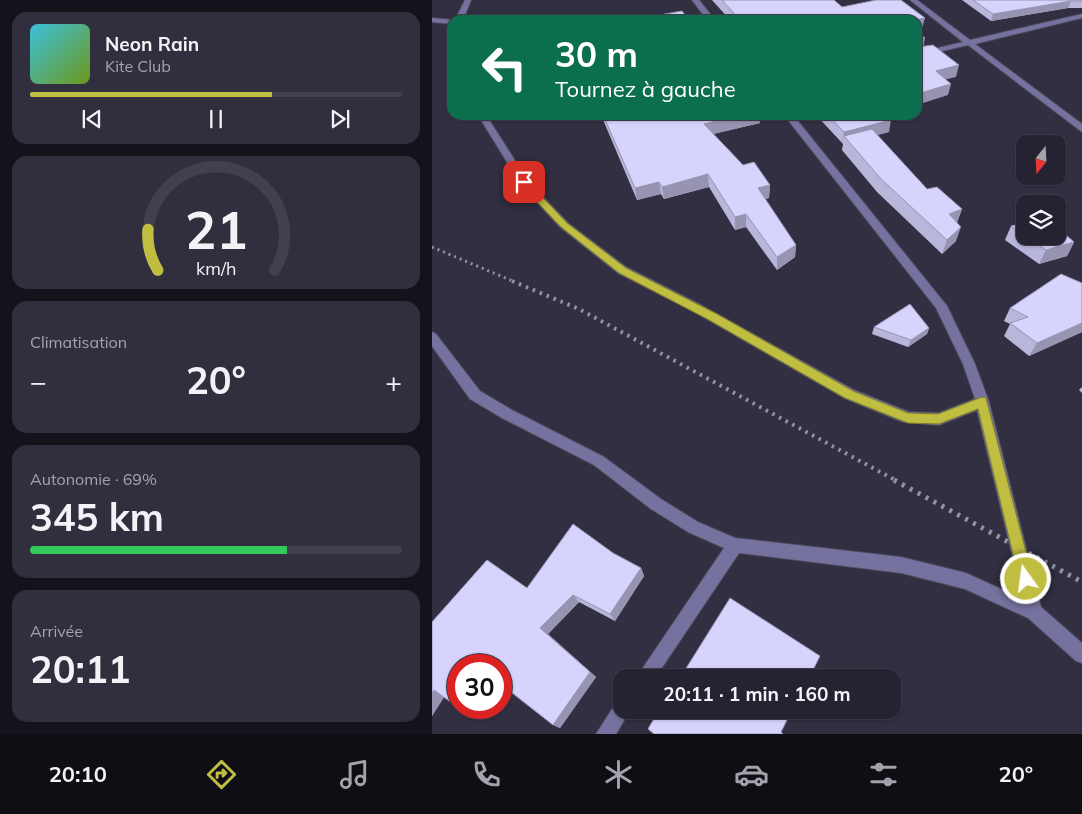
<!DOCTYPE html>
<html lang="fr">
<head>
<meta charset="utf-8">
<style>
	:root { --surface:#252331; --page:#312f3d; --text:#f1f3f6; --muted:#a3a4ab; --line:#42404d; --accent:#c0be40 }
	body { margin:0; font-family:Mulish,sans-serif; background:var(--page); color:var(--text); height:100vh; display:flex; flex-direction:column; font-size:19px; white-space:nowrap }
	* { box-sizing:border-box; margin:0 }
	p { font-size:16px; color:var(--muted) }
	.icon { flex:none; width:28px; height:28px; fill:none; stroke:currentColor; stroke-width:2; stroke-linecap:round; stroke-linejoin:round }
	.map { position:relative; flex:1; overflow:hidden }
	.details { display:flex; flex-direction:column; gap:12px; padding:12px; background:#14131b; width:432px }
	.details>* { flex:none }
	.hud { position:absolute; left:15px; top:15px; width:475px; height:105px; border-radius:15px; box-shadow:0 1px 4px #0004,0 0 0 1px var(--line); background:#0b6e4f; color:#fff; overflow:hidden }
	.needle { width:32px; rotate:198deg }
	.fabs { position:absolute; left:584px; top:135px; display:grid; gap:10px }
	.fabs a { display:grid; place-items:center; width:50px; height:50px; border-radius:10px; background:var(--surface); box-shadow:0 1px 4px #0004,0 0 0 1px var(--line); font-size:25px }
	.speed { position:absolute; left:15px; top:654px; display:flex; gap:10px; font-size:25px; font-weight:700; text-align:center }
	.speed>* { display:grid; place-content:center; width:65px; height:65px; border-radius:50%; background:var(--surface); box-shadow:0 1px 4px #0004,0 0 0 1px var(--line); line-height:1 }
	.speed .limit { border:8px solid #d22; background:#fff; color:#111 }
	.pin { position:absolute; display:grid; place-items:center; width:42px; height:42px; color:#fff; margin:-21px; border-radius:10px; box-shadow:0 2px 8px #0006 }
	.me { position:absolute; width:55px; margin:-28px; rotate:346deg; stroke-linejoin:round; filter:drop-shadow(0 0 4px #0008) }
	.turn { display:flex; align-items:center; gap:18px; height:105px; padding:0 25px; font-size:22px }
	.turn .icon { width:65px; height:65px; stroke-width:2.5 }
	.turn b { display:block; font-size:35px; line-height:42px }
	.big { font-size:38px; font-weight:700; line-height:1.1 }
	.details .tile { flex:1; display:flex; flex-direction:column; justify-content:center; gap:8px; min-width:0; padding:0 18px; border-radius:15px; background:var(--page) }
	.details .dial { align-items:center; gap:0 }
	.dial svg { height:130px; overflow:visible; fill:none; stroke:var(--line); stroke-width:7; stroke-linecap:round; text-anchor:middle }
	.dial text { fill:var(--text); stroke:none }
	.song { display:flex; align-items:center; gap:15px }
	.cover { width:60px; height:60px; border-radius:8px; background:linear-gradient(135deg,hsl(190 70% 55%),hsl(80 70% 35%)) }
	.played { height:5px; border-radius:2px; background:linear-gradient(90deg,var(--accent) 65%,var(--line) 65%) }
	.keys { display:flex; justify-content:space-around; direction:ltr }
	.heat { display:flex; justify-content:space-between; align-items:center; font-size:28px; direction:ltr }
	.charge { height:8px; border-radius:4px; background:linear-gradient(90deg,#34c759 69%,var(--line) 0) }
	.trip { position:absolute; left:181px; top:669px; width:288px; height:50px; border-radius:15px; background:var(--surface); box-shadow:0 1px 4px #0004,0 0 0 1px var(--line); font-weight:700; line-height:50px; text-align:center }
	.dock { display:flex; height:80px; justify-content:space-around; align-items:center; background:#0f0e14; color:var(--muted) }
	.dock .icon { width:35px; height:35px }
	.dock .current { color:var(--accent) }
	.dock b { font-size:22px; color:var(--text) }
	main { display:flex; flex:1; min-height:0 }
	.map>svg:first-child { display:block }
</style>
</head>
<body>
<main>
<section class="details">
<div class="tile">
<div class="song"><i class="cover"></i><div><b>Neon Rain</b><p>Kite Club</p></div></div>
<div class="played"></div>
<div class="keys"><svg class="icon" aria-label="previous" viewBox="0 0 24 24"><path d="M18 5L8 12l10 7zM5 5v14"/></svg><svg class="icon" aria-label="pause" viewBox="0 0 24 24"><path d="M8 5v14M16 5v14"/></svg><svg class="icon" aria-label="next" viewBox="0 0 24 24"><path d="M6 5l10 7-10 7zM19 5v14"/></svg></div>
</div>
<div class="tile dial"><svg viewBox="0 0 100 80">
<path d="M14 69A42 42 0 1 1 86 69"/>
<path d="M14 69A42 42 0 0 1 8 44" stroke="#c0be40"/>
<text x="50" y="56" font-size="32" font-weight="700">21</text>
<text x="50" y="72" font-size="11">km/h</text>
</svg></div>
<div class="tile"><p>Climatisation</p>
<div class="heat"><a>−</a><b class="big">20°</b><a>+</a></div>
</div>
<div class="tile"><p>Autonomie · 69%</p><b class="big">345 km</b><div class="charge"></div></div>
<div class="tile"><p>Arrivée</p><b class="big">20:11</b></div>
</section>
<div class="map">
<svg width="650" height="734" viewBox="0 0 650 734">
	<rect width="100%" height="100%" fill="#312f41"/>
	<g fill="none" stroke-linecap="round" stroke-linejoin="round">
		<!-- minor casing -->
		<g stroke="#4c4a5b" stroke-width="2">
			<g id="minor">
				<path d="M33 0H39L31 20H23Z"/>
				<path d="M260 0H267L283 20H275Z"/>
				<path d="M478 0H485L538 40 650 14V18L543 44 650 124V132L536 45 485 57V53L531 42Z"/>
				<path d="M0 18 21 20 20 24 0 22Z"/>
				<path d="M46 115H54L96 181 136 223 194 267 269 305 422 390 477 412 507 413 543 399 531 364 504 308 352 115H361L515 306 543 364 557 402 609 607 650 643V663L644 661 596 618 533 589 469 573 307 553 223 678H204L292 548 256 532 219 509 162 465 70 418 38 399 0 346V332L4 334 48 391 80 410 172 457 229 499 266 522 303 538 469 557 534 573 591 599 545 410 507 425 471 422 412 398 261 311 186 273 128 227 89 185Z"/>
				<path d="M190 700V710H198L184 734H164L184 703Z"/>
			</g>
		</g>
		<!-- minor -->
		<use href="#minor" fill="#76729f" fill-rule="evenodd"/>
		<!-- rail-far2 -->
		<path stroke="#9493a2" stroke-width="3" stroke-dasharray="2 4" stroke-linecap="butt" d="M0 247 83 282"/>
		<!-- rail-far1 -->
		<path stroke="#9493a2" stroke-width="4" stroke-dasharray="2.5 5" stroke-linecap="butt" d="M80 281 147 309 465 481"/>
		<!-- rail -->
		<path stroke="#9493a2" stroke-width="5" stroke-dasharray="3 6" stroke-linecap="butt" d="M462 480 650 582"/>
	</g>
	<!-- wall -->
	<g fill="#b8b6da">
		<path d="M280 0H402L410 7 484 20H298Z"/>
		<path d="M530 0H650V8H636L559 21Z"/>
		<path d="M145 115H328V123L281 134 311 165 338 185 337 198 333 199 364 245 363 257 345 270 314 227 303 230 277 187 232 199 229 194 205 200 169 115 147 120Z"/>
		<path d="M384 115H454L457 132 445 135 495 189 530 209 525 222 524 241 510 254 445 192 410 150 411 144Z"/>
		<path d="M592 223V236H625L642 242 635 256 607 264 573 240 579 226Z"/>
		<path d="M650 283V332L597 356 572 336 578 324 572 321 578 308Z"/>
		<path d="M442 327 497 328 495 334 476 347 440 334Z"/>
		<path d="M650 387V393L647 390Z"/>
		<path d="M141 524 181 553 209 568 212 576 183 621 147 602 116 634 164 677 128 728 121 725 73 688 69 694V665H26V708H58L49 720 38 716 12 697 0 716V622L55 560 95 588Z"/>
	</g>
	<!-- shaded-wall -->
	<g fill="#9694b1">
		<path d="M639 1 636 8 559 21 561 14Z"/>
		<path d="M398 15 397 20H376Z"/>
		<path d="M493 18 490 29 485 30V20Z"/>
		<path d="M493 38 491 50 485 51 486 41Z"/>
		<path d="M527 65 524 77 502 82 504 71Z"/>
		<path d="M519 84 516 95 485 105V94Z"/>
		<path d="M146 115H169L147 120Z"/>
		<path d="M309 115H328V123L273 136 272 124Z"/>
		<path d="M459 120 457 132 417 142 412 136 410 144 412 132Z"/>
		<path d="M276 174 277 187 232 199 230 187Z"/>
		<path d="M227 182 229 194 205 200 203 188Z"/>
		<path d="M338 185 337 198 326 201V188Z"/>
		<path d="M530 209 525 223 517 214Z"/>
		<path d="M314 214V227L303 230V217Z"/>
		<path d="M529 227 524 241 510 254 515 240Z"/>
		<path d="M642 242 635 256 607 264 614 250Z"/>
		<path d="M364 245 363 257 345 270V257Z"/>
		<path d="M650 323V332L597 356 605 343Z"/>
		<path d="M497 328 495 334 476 347 479 340Z"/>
		<path d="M209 568 212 576 183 621 178 614Z"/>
		<path d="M141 595 147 602 116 634 164 677 128 728 121 725 108 628Z"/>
		<path d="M69 683 75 686 69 694Z"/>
		<path d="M2 690 14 694 0 716V693Z"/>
		<path d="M45 708H58L49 720 38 716Z"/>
	</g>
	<!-- building -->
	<g fill="#d6d4fd" stroke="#9694b1">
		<path d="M290 0H402L410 7 444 0H469L493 18 484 20H403L398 15 376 20H308Z"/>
		<path d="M541 0H650V1H639L561 14Z"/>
		<path d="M250 11 257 20H199Z"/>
		<path d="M485 32 493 38 486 41V47L501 45 527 65 504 71 519 84 485 94Z"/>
		<path d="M171 115H309L272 124 311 165 322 162 338 185 326 188 364 245 345 257 314 214 303 217 276 174 230 187 227 182 203 188Z"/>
		<path d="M396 115H454L459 120 412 132Z"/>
		<path d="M440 129 495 189 505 187 530 209 517 214 529 227 515 240 448 178 412 136Z"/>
		<path d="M592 223V235L579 226Z"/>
		<path d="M625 227 642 242 614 250 594 236H625Z"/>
		<path d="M629 274 650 283V323L605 343 578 323 596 317 578 308Z"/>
		<path d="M478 304 497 328 479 340 442 327Z"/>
		<path d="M141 524 181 553 209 568 178 614 141 595 108 628 158 672 121 725 69 684V665H26V708H45L38 716 2 690 0 693V622L55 560 95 588Z"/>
		<path d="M298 598 388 656 377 678H248Z"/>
		<path d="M227 710H360L349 732 351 734H222L216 729Z"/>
	</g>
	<!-- route -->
	<path fill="#c0be40" stroke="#7d7c2a" d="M92 180 95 181 135 223 194 268 285 314 421 391 476 413 506 414 550 397 554 398 601 579 599 584 594 586 589 584 587 579 546 409 507 424 476 423 413 398 277 320 187 273 129 227 88 184 87 182Z"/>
</svg>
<div class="fabs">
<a><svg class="needle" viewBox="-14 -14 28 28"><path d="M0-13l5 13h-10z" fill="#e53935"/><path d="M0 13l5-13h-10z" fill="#a3a4ab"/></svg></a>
<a><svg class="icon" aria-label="layers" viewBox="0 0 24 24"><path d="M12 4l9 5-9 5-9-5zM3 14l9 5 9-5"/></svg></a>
</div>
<div class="speed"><div class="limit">30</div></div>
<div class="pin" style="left:92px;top:182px;background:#d93025"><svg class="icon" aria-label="arrive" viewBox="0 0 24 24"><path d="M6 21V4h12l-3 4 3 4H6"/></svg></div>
<svg class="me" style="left:594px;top:579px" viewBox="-20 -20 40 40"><circle r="17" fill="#c0be40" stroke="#fff" stroke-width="3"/><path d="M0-11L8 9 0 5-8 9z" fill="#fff"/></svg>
<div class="trip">20:11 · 1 min · 160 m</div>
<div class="hud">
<div class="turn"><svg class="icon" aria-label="left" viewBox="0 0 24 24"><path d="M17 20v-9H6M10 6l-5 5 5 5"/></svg><div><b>30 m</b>Tournez à gauche</div></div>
</div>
</div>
</main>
<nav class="dock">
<b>20:10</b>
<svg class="icon current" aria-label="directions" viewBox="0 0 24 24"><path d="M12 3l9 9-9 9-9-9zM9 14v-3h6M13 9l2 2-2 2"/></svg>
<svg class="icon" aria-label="music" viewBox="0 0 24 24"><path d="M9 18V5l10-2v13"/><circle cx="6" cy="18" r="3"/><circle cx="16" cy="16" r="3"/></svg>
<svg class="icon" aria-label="phone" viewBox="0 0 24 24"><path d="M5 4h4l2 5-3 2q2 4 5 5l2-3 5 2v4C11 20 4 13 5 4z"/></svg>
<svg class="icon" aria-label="climate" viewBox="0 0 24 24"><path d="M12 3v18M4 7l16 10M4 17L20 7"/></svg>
<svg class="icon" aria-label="car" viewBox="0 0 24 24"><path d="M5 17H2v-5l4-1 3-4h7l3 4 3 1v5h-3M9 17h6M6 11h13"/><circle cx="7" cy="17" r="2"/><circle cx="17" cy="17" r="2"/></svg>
<svg class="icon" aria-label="filters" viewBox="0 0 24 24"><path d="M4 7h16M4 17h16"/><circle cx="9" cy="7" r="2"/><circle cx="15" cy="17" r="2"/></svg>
<b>20°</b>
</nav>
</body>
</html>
